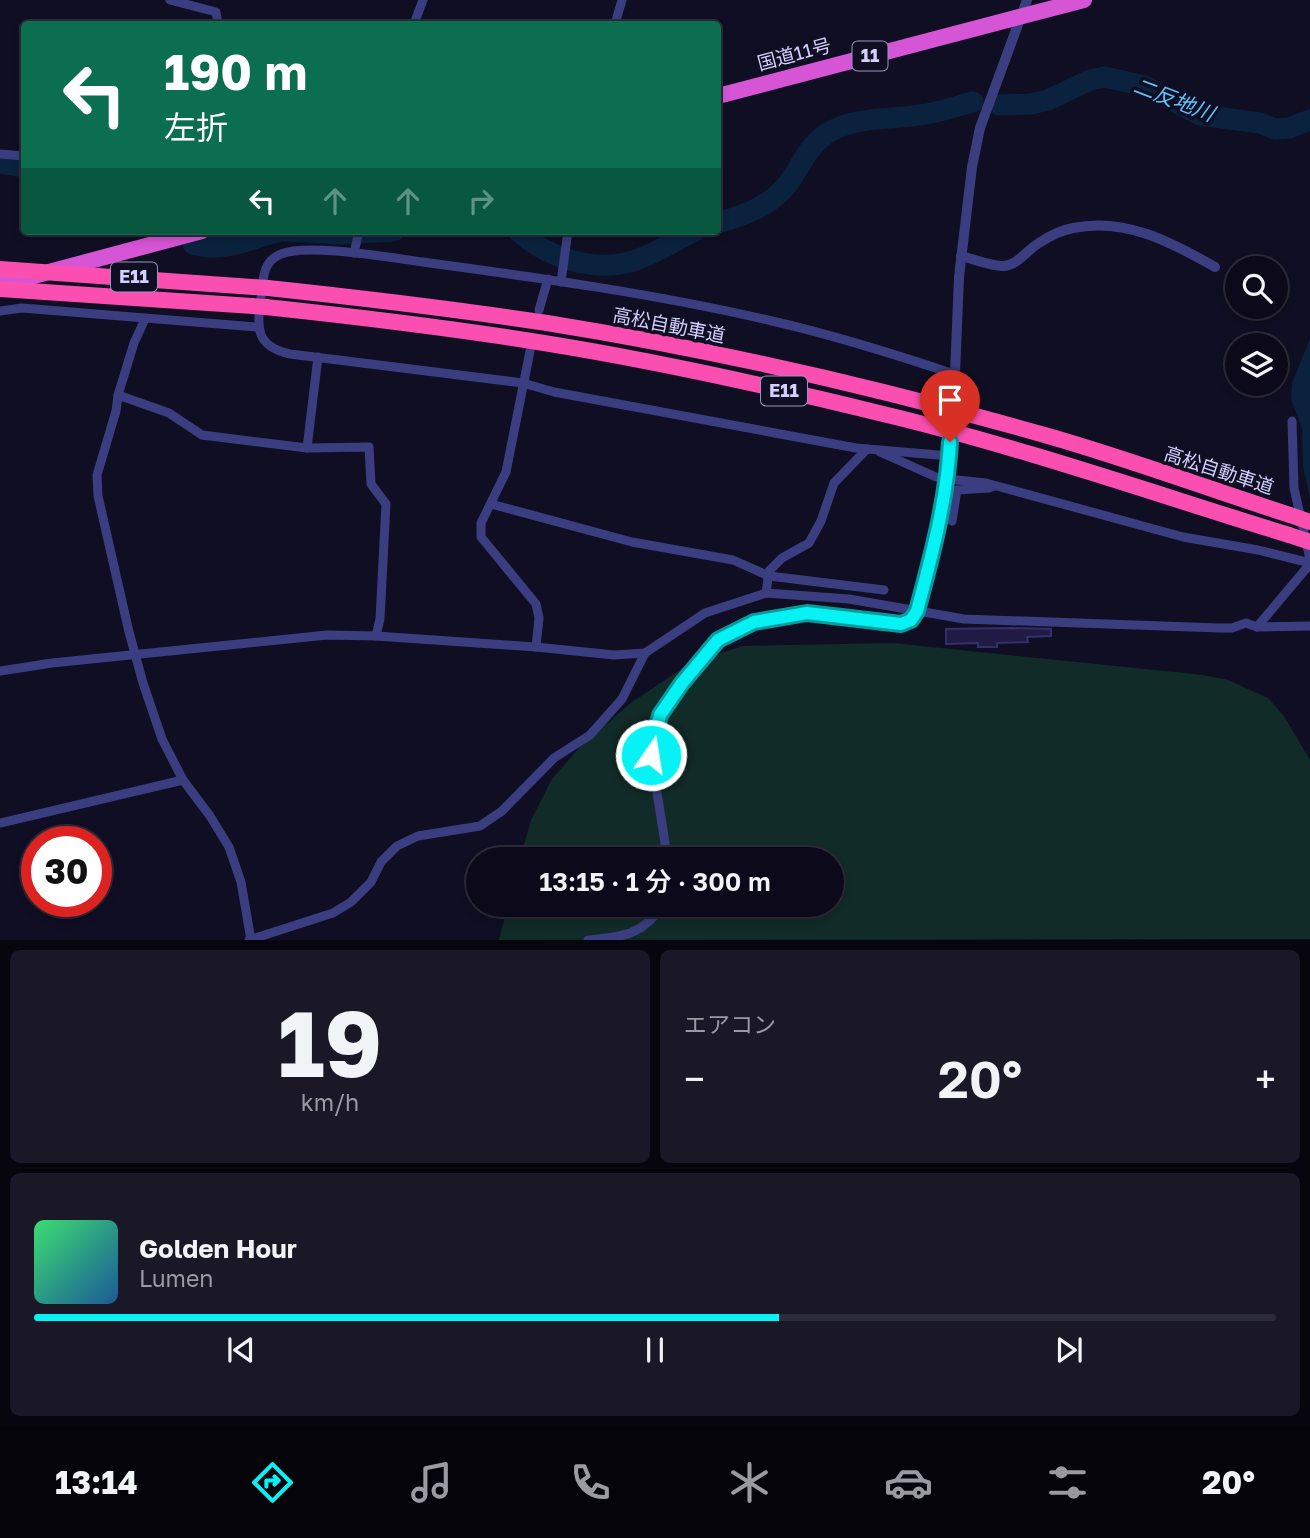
<!DOCTYPE html>
<html lang="ja">
<head>
<meta charset="utf-8">
<style>
	:root { --surface:#0c0a1a; --page:#1a1827; --text:#f1f3f6; --muted:#9a9aa2; --line:#2c2b39; --accent:#06f2f4 }
	body { margin:0; font-family:"Golos Text","Noto Sans JP",sans-serif; background:var(--page); color:var(--text); height:100vh; display:flex; flex-direction:column; font-size:26px; white-space:nowrap }
	* { box-sizing:border-box; margin:0 }
	p { font-size:23px; color:var(--muted) }
	.icon { flex:none; width:38px; height:38px; fill:none; stroke:currentColor; stroke-width:2; stroke-linecap:round; stroke-linejoin:round }
	.map { position:relative; height:940px; overflow:hidden }
	.drawer { display:flex; flex-direction:column; gap:10px; padding:10px; background:#07060e; flex:1 }
	.drawer>* { flex:none }
	.banner { position:absolute; left:21px; top:21px; width:700px; height:214px; border-radius:7px; box-shadow:0 4px 10px #0003,0 0 0 2px var(--line); background:#0b6e4f; color:#fff; overflow:hidden }
	.tools { position:absolute; left:1225px; top:256px; display:grid; gap:14px }
	.tools a { display:grid; place-items:center; width:63px; height:63px; border-radius:50%; background:var(--surface); box-shadow:0 4px 10px #0003,0 0 0 2px var(--line); font-size:35px }
	.speed { position:absolute; left:21px; top:826px; display:flex; gap:14px; font-size:35px; font-weight:700; text-align:center }
	.speed>* { display:grid; place-content:center; width:91px; height:91px; border-radius:50%; background:var(--surface); box-shadow:0 4px 10px #0003,0 0 0 2px var(--line); line-height:1 }
	.speed .limit { border:10px solid #d22; background:#fff; color:#111 }
	.pin { position:absolute; display:grid; place-items:center; width:60px; height:60px; color:#fff; margin:-72px -30px; border-radius:50% 50% 50% 0; rotate:-45deg; box-shadow:0 0 7px #0007 }
	.pin .icon { rotate:45deg }
	.me { position:absolute; width:77px; margin:-38px; rotate:13deg; stroke-linejoin:round; filter:drop-shadow(0 0 5px #0008) }
	.turn { display:flex; align-items:center; gap:24px; height:147px; padding:0 28px; font-size:32px }
	.turn .icon { width:91px; height:91px; stroke-width:2.5 }
	.turn b { display:block; font-size:49px; line-height:60px }
	.lanes { display:flex; align-items:center; height:66px; padding:0 28px; background:#0003; justify-content:center; gap:35px; direction:ltr }
	.lanes .off { opacity:.35 }
	.big { font-size:52px; font-weight:600; line-height:1.1 }
	.drawer .card { flex:1; display:flex; flex-direction:column; justify-content:center; gap:10px; min-width:0; padding:0 24px; border-radius:10px; background:var(--page) }
	.drawer .dial { align-items:center; gap:0 }
	.dial b { font-size:91px; line-height:1 }
	.song { display:flex; align-items:center; gap:21px }
	.cover { width:84px; height:84px; border-radius:10px; background:linear-gradient(135deg,hsl(140 70% 55%),hsl(210 70% 35%)) }
	.played { height:7px; border-radius:4px; background:linear-gradient(90deg,var(--accent) 60%,var(--line) 60%) }
	.keys { display:flex; justify-content:space-around; direction:ltr }
	.heat { display:flex; justify-content:space-between; align-items:center; font-size:38px; direction:ltr }
	.drawer .tiles { flex:1; display:grid; gap:10px; grid-template-columns:1fr 1fr }
	.card:last-child { grid-column:span 2 }
	.trip { position:absolute; left:466px; top:847px; width:378px; height:70px; border-radius:35px; background:var(--surface); box-shadow:0 4px 10px #0003,0 0 0 2px var(--line); font-weight:600; line-height:70px; text-align:center }
	.tabs { display:flex; height:112px; justify-content:space-around; align-items:center; background:#05040a; color:var(--muted) }
	.tabs .icon { width:49px; height:49px }
	.tabs .on { color:var(--accent) }
	.tabs b { font-size:32px; color:var(--text) }
	.map>svg:first-child { display:block }
</style>
</head>
<body>
<div class="map">
<svg width="1310" height="940" viewBox="0 0 1310 940">
	<rect width="100%" height="100%" fill="#100e22"/>
	<!-- green -->
	<path fill="#112b28" d="M893 643 1203 675 1228 680 1268 698 1284 716 1310 760V939L499 940 508 905H831V859H520L531 820 552 779 579 748 628 705 690 663 743 646Z"/>
	<!-- water -->
	<path fill="#0b223e" d="M1310 339V499L1303 466 1302 428 1291 399 1292 383Z"/>
	<g fill="none" stroke-linecap="round" stroke-linejoin="round">
		<!-- river -->
		<g stroke="#0b223e" stroke-width="21">
			<path d="M999 105 1031 104 1048 100 1090 80 1105 77 1145 86 1200 115 1260 123 1275 129 1289 128 1310 120"/>
			<path d="M0 163 24 167"/>
			<path d="M718 223C744 215 769 207 787 185 800 168 807 147 826 134 854 116 889 120 920 115 938 113 956 106 973 102"/>
			<path d="M285 231 342 234 394 231"/>
			<path d="M518 231C546 257 592 272 630 262 652 256 674 241 695 231"/>
			<path d="M193 244C223 254 251 238 280 231"/>
		</g>
	</g>
	<!-- building -->
	<path fill="#1f1b42" stroke="#342d6e" stroke-width="2" d="M1012 628 1051 629V636L1027 637 1028 642 997 643V647H978V643L946 644V629Z"/>
	<g fill="none" stroke-linecap="round" stroke-linejoin="round">
		<!-- minor -->
		<g stroke="#3a3e80" stroke-width="9">
			<path d="M170 0 216 12 218 24"/>
			<path d="M414 24 423 0"/>
			<path d="M615 24 622 0"/>
			<path d="M0 154 24 156"/>
			<path d="M354 253 359 231"/>
			<path d="M561 282 568 231"/>
			<path d="M539 310 548 279"/>
			<path d="M0 311 22 308 257 327"/>
			<path d="M145 319 134 343 118 395 116 411 97 475 98 496 129 632 143 683 162 739 183 780 210 816 229 847 241 882 251 940"/>
			<path d="M530 351 506 472 481 523V537L536 604 539 618 536 647"/>
			<path d="M118 395 169 413 202 435 307 448 369 447 371 484 386 504 380 619 376 636"/>
			<path d="M1292 421 1294 488 1310 559"/>
			<path d="M307 448 318 357"/>
			<path d="M880 452 936 477"/>
			<path d="M950 456 856 448 554 392 523 383 290 354C255 346 257 328 261 298 263 281 262 261 281 254 309 243 391 258 423 262 540 278 657 294 772 321 834 335 894 354 954 374"/>
			<path d="M957 480 986 483 1183 537 1258 550 1310 563"/>
			<path d="M491 504 632 542 733 560 769 576 884 590"/>
			<path d="M952 521 957 490 989 488 994 486"/>
			<path d="M766 593 769 571 782 558 809 543 821 521 834 483 867 449"/>
			<path d="M1257 627 1310 564"/>
			<path d="M0 671 52 663 327 635 376 636 536 647 614 655 645 653 705 613 766 593 849 599 964 619 1219 628H1232L1246 623 1257 627 1310 626"/>
			<path d="M0 823 183 780"/>
			<path d="M665 859V843L651 755 660 715 682 683 718 640 754 622 807 613 901 624 911 620 917 611"/>
			<path d="M249 940 333 913 351 902 371 882 381 862 397 846 418 836 480 826 502 811 554 758 590 735 622 699 645 653"/>
			<path d="M588 940C621 937 643 936 662 905"/>
		</g>
		<!-- tertiary -->
		<g stroke="#3a3e80" stroke-width="10">
			<path d="M961 256C974 259 990 266 1003 266 1017 266 1027 250 1039 243 1048 237 1062 230 1073 228 1125 217 1171 242 1215 267"/>
			<path d="M954 398 959 277 972 167 980 128 1027 0"/>
			<path d="M917 611 946 484 950 442"/>
		</g>
		<!-- trunk -->
		<g stroke="#d654d6" stroke-width="16">
			<path d="M718 96 1084 0"/>
			<path d="M0 285 202 231"/>
		</g>
		<!-- motorway -->
		<g stroke="#fb4eb1" stroke-width="16">
			<path d="M268 288C362 298 454 309 547 323 715 350 884 389 1048 436 1129 459 1209 489 1290 515"/>
			<path d="M266 307C359 317 452 328 544 343 656 361 769 386 879 413 1018 446 1153 493 1289 535"/>
		</g>
		<!-- motorway-bridge -->
		<g stroke="#fb4eb1" stroke-width="16">
			<path d="M0 269 268 288"/>
			<path d="M0 289 266 307"/>
			<path d="M1290 515 1310 522"/>
			<path d="M1289 535 1310 542"/>
		</g>
	</g>
	<g fill="none" stroke-linecap="round" stroke-linejoin="round">
		<!-- route casing -->
		<g stroke="#049d9f" stroke-width="18">
			<path id="route" d="M651 755 660 715 682 683 718 640 754 622 807 613 901 624 911 620 917 611C932 555 947 499 950 442"/>
		</g>
		<!-- route -->
		<use href="#route" stroke="#06f2f4" stroke-width="12"/>
	</g>
	<g text-anchor="middle" stroke-width="7" stroke-linejoin="round" paint-order="stroke">
		<!-- shield labels -->
		<g fill="#100e22" stroke="#9796bc" stroke-width="2">
			<rect x="852.5" y="41.5" width="35" height="29" rx="5"/>
			<rect x="111" y="262.5" width="46" height="29" rx="5"/>
			<rect x="761" y="376.5" width="46" height="29" rx="5"/>
		</g>
		<g font-size="18" font-weight="bold" fill="#d1d0fe">
			<text x="870" y="62">11</text>
			<text x="134" y="283">E11</text>
			<text x="784" y="397">E11</text>
		</g>
		<!-- street labels -->
		<g font-size="19" fill="#d1d0fe" stroke="#100e22">
			<text transform="translate(794 54) rotate(-15)" y="7">国道11号</text>
			<text transform="translate(669 325) rotate(11)" y="7">高松自動車道</text>
			<text transform="translate(1219 470) rotate(18)" y="7">高松自動車道</text>
		</g>
		<!-- water labels -->
		<g font-size="21" font-style="italic" fill="#61c2fb" stroke="#100e22">
			<text transform="translate(1174 100) rotate(21)" y="7">二反地川</text>
		</g>
	</g>
</svg>
<div class="tools">
<a><svg class="icon" aria-label="search" viewBox="0 0 24 24"><circle cx="10" cy="10" r="6"/><path d="M15 15l6 6"/></svg></a>
<a><svg class="icon" aria-label="layers" viewBox="0 0 24 24"><path d="M12 4l9 5-9 5-9-5zM3 14l9 5 9-5"/></svg></a>
</div>
<div class="speed"><div class="limit">30</div></div>
<div class="pin" style="left:950px;top:442px;background:#d93025"><svg class="icon" aria-label="arrive" viewBox="0 0 24 24"><path d="M6 21V4h12l-3 4 3 4H6"/></svg></div>
<svg class="me" style="left:651px;top:755px" viewBox="-20 -20 40 40"><circle r="17" fill="#06f2f4" stroke="#fff" stroke-width="3"/><path d="M0-11L8 9 0 5-8 9z" fill="#fff"/></svg>
<div class="trip">13:15 · 1 分 · 300 m</div>
<div class="banner">
<div class="turn"><svg class="icon" aria-label="left" viewBox="0 0 24 24"><path d="M17 20v-9H6M10 6l-5 5 5 5"/></svg><div><b>190 m</b>左折</div></div>
<div class="lanes"><svg class="icon" aria-label="left" viewBox="0 0 24 24"><path d="M17 20v-9H6M10 6l-5 5 5 5"/></svg><svg class="icon off" aria-label="ahead" viewBox="0 0 24 24"><path d="M12 20V5M6 11l6-6 6 6"/></svg><svg class="icon off" aria-label="ahead" viewBox="0 0 24 24"><path d="M12 20V5M6 11l6-6 6 6"/></svg><svg class="icon off" aria-label="right" viewBox="0 0 24 24"><path d="M7 20v-9h11M14 6l5 5-5 5"/></svg></div>
</div>
</div>
<section class="drawer">
<div class="tiles">
<div class="card dial"><b>19</b><p>km/h</p></div>
<div class="card"><p>エアコン</p>
<div class="heat"><a>−</a><b class="big">20°</b><a>+</a></div>
</div>
<div class="card">
<div class="song"><i class="cover"></i><div><b>Golden Hour</b><p>Lumen</p></div></div>
<div class="played"></div>
<div class="keys"><svg class="icon" aria-label="previous" viewBox="0 0 24 24"><path d="M18 5L8 12l10 7zM5 5v14"/></svg><svg class="icon" aria-label="pause" viewBox="0 0 24 24"><path d="M8 5v14M16 5v14"/></svg><svg class="icon" aria-label="next" viewBox="0 0 24 24"><path d="M6 5l10 7-10 7zM19 5v14"/></svg></div>
</div>
</div>
</section>
<nav class="tabs">
<b>13:14</b>
<svg class="icon on" aria-label="directions" viewBox="0 0 24 24"><path d="M12 3l9 9-9 9-9-9zM9 14v-3h6M13 9l2 2-2 2"/></svg>
<svg class="icon" aria-label="music" viewBox="0 0 24 24"><path d="M9 18V5l10-2v13"/><circle cx="6" cy="18" r="3"/><circle cx="16" cy="16" r="3"/></svg>
<svg class="icon" aria-label="phone" viewBox="0 0 24 24"><path d="M5 4h4l2 5-3 2q2 4 5 5l2-3 5 2v4C11 20 4 13 5 4z"/></svg>
<svg class="icon" aria-label="climate" viewBox="0 0 24 24"><path d="M12 3v18M4 7l16 10M4 17L20 7"/></svg>
<svg class="icon" aria-label="car" viewBox="0 0 24 24"><path d="M5 17H2v-5l4-1 3-4h7l3 4 3 1v5h-3M9 17h6M6 11h13"/><circle cx="7" cy="17" r="2"/><circle cx="17" cy="17" r="2"/></svg>
<svg class="icon" aria-label="filters" viewBox="0 0 24 24"><path d="M4 7h16M4 17h16"/><circle cx="9" cy="7" r="2"/><circle cx="15" cy="17" r="2"/></svg>
<b>20°</b>
</nav>
</body>
</html>
